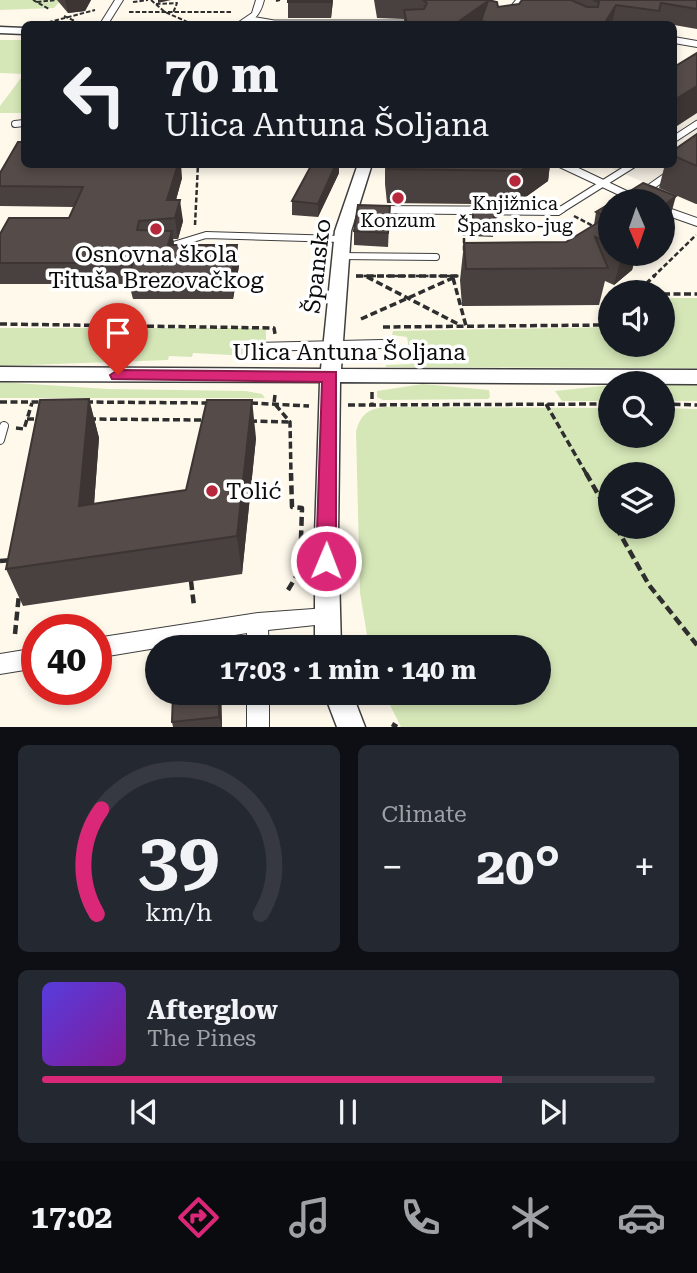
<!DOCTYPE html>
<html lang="en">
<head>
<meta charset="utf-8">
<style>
	:root { --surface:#171b24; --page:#242831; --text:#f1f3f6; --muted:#9ea1a6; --line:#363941; --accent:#db2777 }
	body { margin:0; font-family:"Roboto Serif",serif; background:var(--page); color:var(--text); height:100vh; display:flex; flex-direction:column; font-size:26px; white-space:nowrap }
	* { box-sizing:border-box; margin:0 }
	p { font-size:23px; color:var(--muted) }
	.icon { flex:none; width:38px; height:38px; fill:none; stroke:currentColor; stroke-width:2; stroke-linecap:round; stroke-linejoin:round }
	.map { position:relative; height:727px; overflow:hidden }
	.sheet { display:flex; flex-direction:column; gap:18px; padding:18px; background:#0d0f14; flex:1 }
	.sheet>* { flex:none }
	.top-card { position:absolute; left:21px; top:21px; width:656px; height:147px; border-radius:10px; box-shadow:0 4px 10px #0003; background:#171b24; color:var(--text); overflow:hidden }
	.needle { width:46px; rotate:178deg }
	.controls { position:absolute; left:598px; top:189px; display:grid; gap:14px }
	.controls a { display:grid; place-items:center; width:77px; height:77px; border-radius:50%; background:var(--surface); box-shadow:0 4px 10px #0003; font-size:35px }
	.speed { position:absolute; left:21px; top:614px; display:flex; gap:14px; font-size:35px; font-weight:700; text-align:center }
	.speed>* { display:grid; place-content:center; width:91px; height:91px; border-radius:50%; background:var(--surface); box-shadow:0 4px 10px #0003; line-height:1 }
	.speed .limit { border:10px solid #d22; background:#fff; color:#111 }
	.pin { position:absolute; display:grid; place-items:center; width:60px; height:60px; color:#fff; margin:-72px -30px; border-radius:50% 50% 50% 0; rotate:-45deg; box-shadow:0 0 7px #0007 }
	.pin .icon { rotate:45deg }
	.me { position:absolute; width:77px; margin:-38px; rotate:1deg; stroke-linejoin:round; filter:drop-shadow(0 0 5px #0008) }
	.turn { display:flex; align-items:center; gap:24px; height:147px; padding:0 28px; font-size:32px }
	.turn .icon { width:91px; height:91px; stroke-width:2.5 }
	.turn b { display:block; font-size:49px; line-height:60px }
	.big { font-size:52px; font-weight:700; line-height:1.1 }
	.sheet .card { flex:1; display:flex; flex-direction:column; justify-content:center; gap:10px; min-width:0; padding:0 24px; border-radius:10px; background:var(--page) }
	.sheet .dial { align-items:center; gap:0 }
	.dial svg { height:182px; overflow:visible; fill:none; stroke:var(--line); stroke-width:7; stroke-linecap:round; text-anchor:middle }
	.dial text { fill:var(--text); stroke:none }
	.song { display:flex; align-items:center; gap:21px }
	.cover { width:84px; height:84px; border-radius:10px; background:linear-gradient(135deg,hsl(250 70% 55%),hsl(290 70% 35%)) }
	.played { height:7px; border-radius:4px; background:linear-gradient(90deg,var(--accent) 75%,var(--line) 75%) }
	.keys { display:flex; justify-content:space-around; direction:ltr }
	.heat { display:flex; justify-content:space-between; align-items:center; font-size:38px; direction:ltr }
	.sheet .tiles { flex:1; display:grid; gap:18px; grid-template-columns:1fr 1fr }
	.card:last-child { grid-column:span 2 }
	.trip { position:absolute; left:145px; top:635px; width:406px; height:70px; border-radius:35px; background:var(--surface); box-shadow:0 4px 10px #0003; font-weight:700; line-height:70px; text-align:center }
	.tab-bar { display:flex; height:112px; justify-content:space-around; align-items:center; background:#090b0e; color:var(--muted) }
	.tab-bar .icon { width:49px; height:49px }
	.tab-bar .on { color:var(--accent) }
	.tab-bar b { font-size:32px; color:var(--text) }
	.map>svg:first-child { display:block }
</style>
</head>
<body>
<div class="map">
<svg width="697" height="727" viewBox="0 0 697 727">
	<rect width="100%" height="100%" fill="#fff9ec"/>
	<!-- green -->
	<g fill="#d5e7b7" fill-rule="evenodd">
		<path d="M0 0H61L54 8 0 10Z"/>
		<path d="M0 40H24V113H0V106L24 74 0 73Z"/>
		<path d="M663 298H697V368L386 367V365L411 364 407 337 392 335 393 331 611 327V345H663Z"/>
		<path d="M0 328H247L266 329V340L253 343 249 356 193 353 192 357 169 356 168 360 0 366Z"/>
		<path d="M0 382 108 389 246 391 262 394 265 398H0Z"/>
		<path d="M423 384 489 390 490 397 488 399 383 400 377 397V391Z"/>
		<path d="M611 385V401H562L555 391Z"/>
		<rect x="663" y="385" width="34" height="16"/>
		<path d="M384 407 611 408V436H663V408L697 409V727H401L384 693H539V648L369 647 360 593 356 432C360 416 367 409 384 407ZM663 474V527H611V474Z"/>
	</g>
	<!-- plaza -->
	<path fill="#ede7dc" d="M697 113V159L657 188 611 168 616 165 674 164 692 153 674 145V128Z"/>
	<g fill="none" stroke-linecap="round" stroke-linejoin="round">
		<!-- service-far2 casing -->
		<g stroke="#3f3f3f" stroke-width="7">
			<path id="service-far2" d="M251 19 274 23H412"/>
		</g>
		<!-- service-far1 casing -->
		<g stroke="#3f3f3f" stroke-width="8">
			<g id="service-far1">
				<path d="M15 124 24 123"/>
				<path d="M674 139 697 124"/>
				<path d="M642 193 669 174"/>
				<path d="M559 211 634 164"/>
				<path d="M170 246 206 235 340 239"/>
				<path d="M339 256 436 257"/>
			</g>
		</g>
		<!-- service casing -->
		<g stroke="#3f3f3f" stroke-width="10">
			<g id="service">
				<path d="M255 347 382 344"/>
				<path d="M0 440 4 426"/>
			</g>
		</g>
		<!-- minor casing -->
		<g stroke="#3f3f3f" stroke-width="2">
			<g id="minor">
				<path d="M115 0H123L108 24H100Z"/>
				<path d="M256 0H264C260 16 253 24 236 24L252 13Z"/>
				<path d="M516 0H525L504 24H496Z"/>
				<path d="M674 37 697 41V47L674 43Z"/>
				<path d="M553 164H570L648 201H632Z"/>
				<path d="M370 206 559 207 565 211 559 215 365 213 364 210Z"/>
				<path d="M663 206 697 218V226L663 214Z"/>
				<path d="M327 608 334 611 337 617 334 623 268 630 269 648H247V633L96 658V638L258 613Z"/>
				<path d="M37 648V668L0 674V654Z"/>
				<rect x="247" y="693" width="22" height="34"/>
			</g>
		</g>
		<!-- tertiary casing -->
		<g stroke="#3f3f3f" stroke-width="3">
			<g id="tertiary">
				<path d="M0 27 24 28V34L0 33Z"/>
				<path d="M358 164H372L351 231 341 369 697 370V384L340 382 338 535 341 648H315V535L320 382 0 381V367L321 369 335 231Z"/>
				<path d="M324 693H352L365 727H337Z"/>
			</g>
		</g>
		<!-- path-far3 -->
		<g stroke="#2e2e2e" stroke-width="2" stroke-dasharray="4.5 2" stroke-linecap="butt">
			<path d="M33 0 49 9"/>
			<path d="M151 0 165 12 192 24"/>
			<path d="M276 1 280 0"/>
			<path d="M37 2 56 0"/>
			<path d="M133 2 148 0"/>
			<path d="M156 4 177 3 173 13"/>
			<path d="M129 12H233"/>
			<path d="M64 16 81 24"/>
			<path d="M42 24 95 10"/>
		</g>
		<!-- path-far2 -->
		<g stroke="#2e2e2e" stroke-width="2.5" stroke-dasharray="5 2.5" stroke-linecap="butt">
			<path d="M574 216 595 227"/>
			<path d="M464 223V253"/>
			<path d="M195 225 198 164"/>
			<path d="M356 276H463"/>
			<path d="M653 277 696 235"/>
		</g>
		<!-- path-far1 -->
		<g stroke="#2e2e2e" stroke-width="3.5" stroke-dasharray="7 3.5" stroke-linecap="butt">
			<path d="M356 276H463"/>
			<path d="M367 277 460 325"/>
			<path d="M453 278 466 326"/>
			<path d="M638 292 655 275"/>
			<path d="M663 294H697"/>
			<path d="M361 319 455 277"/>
			<path d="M0 324 274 328 275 334"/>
			<path d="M383 327 604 325 611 319"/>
			<path d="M372 392V406"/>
			<path d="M275 395 274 403 290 422 291 475"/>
			<path d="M0 402H43"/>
			<path d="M86 402 211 403"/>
			<path d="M251 403 309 406"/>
			<path d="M546 404 587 475"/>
			<path d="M663 404 697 405"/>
			<path d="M348 405 611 404"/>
			<path d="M27 419H38"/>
			<path d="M89 419 204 420"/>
			<path d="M250 421 290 422"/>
			<path d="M16 428 24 429 32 403"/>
		</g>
		<!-- path -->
		<g stroke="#2e2e2e" stroke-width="4.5" stroke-dasharray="9 4.5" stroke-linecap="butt">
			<path d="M586 473 611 517"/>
			<path d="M616 527 649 585 697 645"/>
			<path d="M0 561 12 560"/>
			<path d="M191 581 194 606"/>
			<path d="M288 590 300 570 302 508 292 507 291 473"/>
			<path d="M15 634 19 594"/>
			<path d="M392 724 397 727"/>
		</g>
		<!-- service-far2 -->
		<use href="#service-far2" stroke="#fff" stroke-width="5"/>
		<!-- service-far1 -->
		<use href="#service-far1" stroke="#fff" stroke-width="6"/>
		<!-- service -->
		<use href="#service" stroke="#fff" stroke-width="8"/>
		<!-- minor -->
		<use href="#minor" fill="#fff" fill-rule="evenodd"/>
		<!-- tertiary -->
		<use href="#tertiary" fill="#fff" fill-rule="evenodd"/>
	</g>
	<!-- wall -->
	<g fill="#49413f">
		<path d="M57 0H91L85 11 68 13Z"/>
		<path d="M333 0 331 18H288V2Z"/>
		<path d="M374 0H488L498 7 519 4 522 0H697V29L674 25V24L656 23V24H404V19L377 18Z"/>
		<path d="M697 134V204H696L659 188 665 164H674V150Z"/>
		<path d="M385 164H550L548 181 516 204H500L498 217 494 220 493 237 471 236 473 204 387 203 385 184Z"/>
		<path d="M0 173 182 178 176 200 183 221 178 239H173L174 245H237L239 266 233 299H133L129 284H0V234L69 218 74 207 0 206Z"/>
		<path d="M339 173 318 217 292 215V201Z"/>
		<path d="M611 203V254H639L636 256 632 270 614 285 605 281 599 305 462 306 460 280 464 243 566 242 594 225 596 212Z"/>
		<path d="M390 206 388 247 354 245V231Z"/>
		<path d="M89 399 99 438 94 504 186 490 256 438 242 574 23 606 6 569Z"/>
		<path d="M221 693 222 727H173L172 722Z"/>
	</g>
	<!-- shaded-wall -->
	<g fill="#3c3533">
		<path d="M65 0H91L85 11 68 13Z"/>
		<path d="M158 0H171L158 3Z"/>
		<path d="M331 0H333L331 18Z"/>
		<path d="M488 1 480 24H455Z"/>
		<path d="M616 5 612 24H604Z"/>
		<path d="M697 86V113L674 128V100Z"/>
		<path d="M178 164H181L182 178 170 221 167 200Z"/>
		<path d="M336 164H339V173L318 217V204Z"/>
		<path d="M529 164H550L548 181 516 204 521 171Z"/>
		<path d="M676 196 666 232 663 233V206Z"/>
		<path d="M180 200 183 221 178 239 175 218Z"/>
		<path d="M500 203 498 217 492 221 494 207Z"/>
		<path d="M172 231 175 252 168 245Z"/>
		<path d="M237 245 239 266 233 299 231 278Z"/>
		<path d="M622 254H639L636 256 632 270 614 285Z"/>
		<path d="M89 399 99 438 91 544 79 506Z"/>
		<path d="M252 400 256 438 242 574 237 536Z"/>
		<path d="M219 693H221L222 727 219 717Z"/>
	</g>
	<!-- building -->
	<g fill="#554c49" stroke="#3c3533" stroke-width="2">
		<rect x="288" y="0" width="43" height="2"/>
		<path d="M423 0H488L497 2 498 7 519 4 522 0H571L587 7H598L599 2 593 0H697V9L661 3 659 11 616 5 604 24H499L481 21 488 1 455 24H407L404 10 424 9 427 3Z"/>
		<path d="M697 53V86L674 100V67Z"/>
		<path d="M697 134V166L674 156V150Z"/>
		<path d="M18 142H24V164H178L167 200H180L175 218 139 221 137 230 172 231 168 245H237L231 278H128L133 263H0V234L9 218H69L83 187 0 186V173Z"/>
		<path d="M312 164H336L318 204 292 201Z"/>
		<path d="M387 164H529L521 171 388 169Z"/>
		<path d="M643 183 676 196 663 206V201H614Z"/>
		<path d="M473 203H500L494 207V223L473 222Z"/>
		<path d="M611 203V243L595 237 608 268 466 269 464 243 566 242 607 217 596 212Z"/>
		<path d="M358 205 390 206 388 233 354 231Z"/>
		<path d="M89 399 79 506 186 490 207 400H252L237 536 6 569 40 400Z"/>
		<path d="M173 693H219V717L172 722Z"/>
	</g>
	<!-- route -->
	<path fill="#db2777" stroke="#8e194d" stroke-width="2" d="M118 370 336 372V561L333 567H319L316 561 322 382 112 379 110 375Z"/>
	<!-- markers -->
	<g fill="#b8283c" stroke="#fff" stroke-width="2.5">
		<circle cx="515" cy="181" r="7"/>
		<circle cx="398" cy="198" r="7"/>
		<circle cx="156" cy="229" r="7"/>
		<circle cx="212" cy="491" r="7"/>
	</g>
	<g text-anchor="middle" stroke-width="7" stroke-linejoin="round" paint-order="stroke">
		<!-- far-poi labels -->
		<g font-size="19" fill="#0c0c0c" stroke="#fff">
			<text x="515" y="210">Knjižnica<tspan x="515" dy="22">Špansko-jug</tspan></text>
			<text x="398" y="227">Konzum</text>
		</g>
		<!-- poi labels -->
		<g font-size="23" fill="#0c0c0c" stroke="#fff">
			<text x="156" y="262">Osnovna škola<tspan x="156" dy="26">Tituša Brezovačkog</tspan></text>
			<text x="226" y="499" text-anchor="start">Tolić</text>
		</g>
		<!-- street labels -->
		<g font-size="23" fill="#0c0c0c" stroke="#fff">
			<text transform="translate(317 266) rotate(-83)" y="8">Špansko</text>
			<text x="349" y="360">Ulica Antuna Šoljana</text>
		</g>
	</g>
</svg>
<div class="controls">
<a><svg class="needle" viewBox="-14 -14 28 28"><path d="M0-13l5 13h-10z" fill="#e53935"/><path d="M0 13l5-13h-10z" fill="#9ea1a6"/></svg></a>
<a><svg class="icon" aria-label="sound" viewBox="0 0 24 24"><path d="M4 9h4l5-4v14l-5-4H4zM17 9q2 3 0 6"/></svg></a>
<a><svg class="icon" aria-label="search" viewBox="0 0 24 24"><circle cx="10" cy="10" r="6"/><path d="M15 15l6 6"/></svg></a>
<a><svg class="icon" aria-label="layers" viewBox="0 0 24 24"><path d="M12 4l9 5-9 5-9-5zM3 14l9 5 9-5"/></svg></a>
</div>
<div class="speed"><div class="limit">40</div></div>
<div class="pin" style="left:118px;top:375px;background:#d93025"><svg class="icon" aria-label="arrive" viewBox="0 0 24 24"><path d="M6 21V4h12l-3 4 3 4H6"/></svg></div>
<svg class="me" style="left:326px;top:561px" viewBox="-20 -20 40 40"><circle r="17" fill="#db2777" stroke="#fff" stroke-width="3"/><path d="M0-11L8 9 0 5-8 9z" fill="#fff"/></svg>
<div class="trip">17:03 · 1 min · 140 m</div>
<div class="top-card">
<div class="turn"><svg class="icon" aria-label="left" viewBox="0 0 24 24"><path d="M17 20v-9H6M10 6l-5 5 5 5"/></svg><div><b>70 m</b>Ulica Antuna Šoljana</div></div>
</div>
</div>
<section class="sheet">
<div class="tiles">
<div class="card dial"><svg viewBox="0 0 100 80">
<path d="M14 69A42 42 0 1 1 86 69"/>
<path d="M14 69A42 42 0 0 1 16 23" stroke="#db2777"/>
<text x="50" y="56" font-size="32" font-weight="700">39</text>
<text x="50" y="72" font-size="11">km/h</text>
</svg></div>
<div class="card"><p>Climate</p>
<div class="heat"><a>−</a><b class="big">20°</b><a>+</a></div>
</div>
<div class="card">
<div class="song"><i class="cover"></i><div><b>Afterglow</b><p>The Pines</p></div></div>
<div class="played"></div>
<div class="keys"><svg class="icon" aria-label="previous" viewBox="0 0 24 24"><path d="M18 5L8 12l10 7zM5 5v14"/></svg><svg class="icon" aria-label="pause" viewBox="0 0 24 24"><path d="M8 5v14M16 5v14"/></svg><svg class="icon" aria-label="next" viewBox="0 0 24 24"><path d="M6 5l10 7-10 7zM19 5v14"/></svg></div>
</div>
</div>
</section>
<nav class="tab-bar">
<b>17:02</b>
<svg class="icon on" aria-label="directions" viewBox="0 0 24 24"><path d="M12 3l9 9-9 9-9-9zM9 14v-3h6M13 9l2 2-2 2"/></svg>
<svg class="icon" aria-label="music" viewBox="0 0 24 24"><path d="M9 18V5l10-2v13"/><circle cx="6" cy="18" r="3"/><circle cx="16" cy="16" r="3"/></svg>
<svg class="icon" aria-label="phone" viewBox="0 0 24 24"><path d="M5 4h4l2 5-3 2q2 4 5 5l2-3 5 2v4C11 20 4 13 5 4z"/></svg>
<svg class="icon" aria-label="climate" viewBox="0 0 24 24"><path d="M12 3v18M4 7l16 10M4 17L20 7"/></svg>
<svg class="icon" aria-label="car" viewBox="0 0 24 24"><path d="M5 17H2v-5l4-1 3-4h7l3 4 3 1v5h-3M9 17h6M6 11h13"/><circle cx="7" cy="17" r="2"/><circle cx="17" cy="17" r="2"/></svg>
</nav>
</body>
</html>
